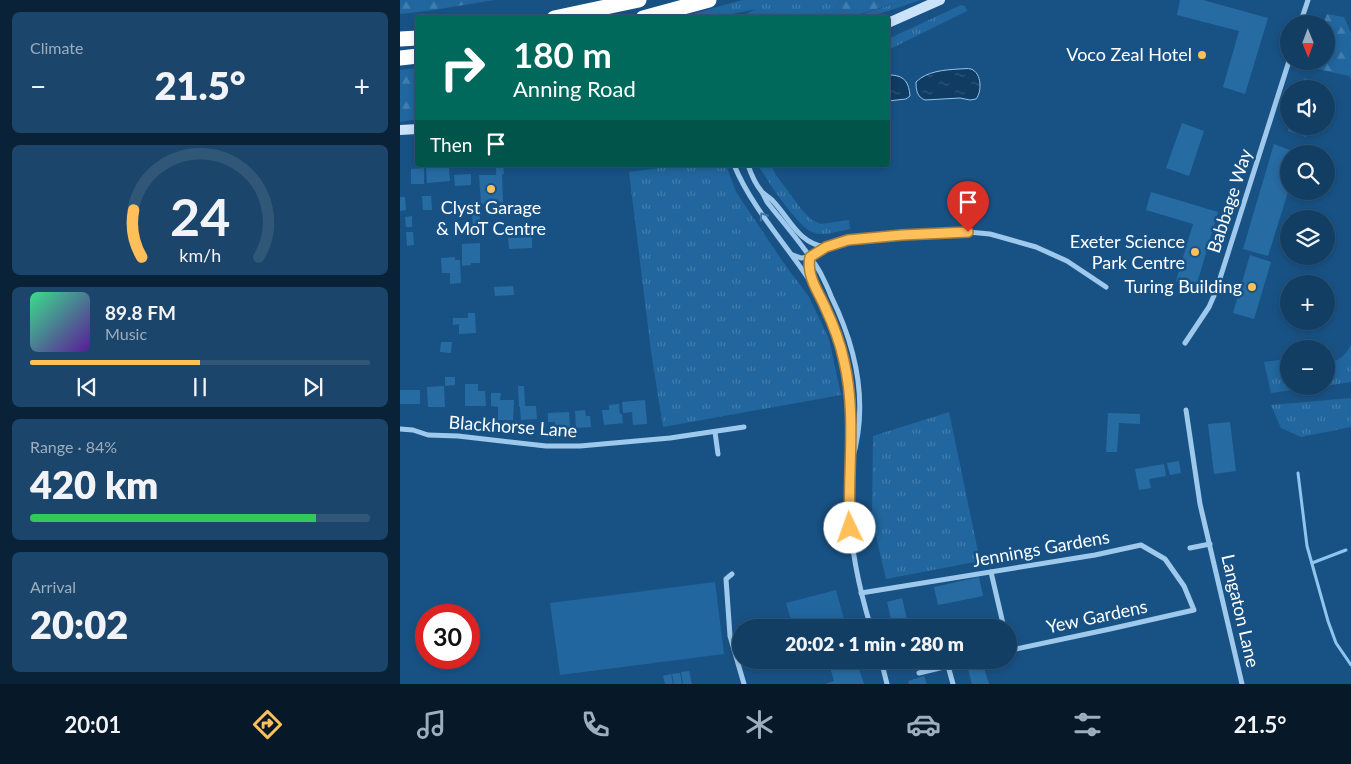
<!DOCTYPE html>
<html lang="en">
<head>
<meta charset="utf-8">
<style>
	:root { --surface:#123e64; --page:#1b456a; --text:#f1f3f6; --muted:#9caebf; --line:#315778; --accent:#ffbf59 }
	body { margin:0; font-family:Lato,sans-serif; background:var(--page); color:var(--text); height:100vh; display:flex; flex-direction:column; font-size:19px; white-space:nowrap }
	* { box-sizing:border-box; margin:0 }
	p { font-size:16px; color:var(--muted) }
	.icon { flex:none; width:28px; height:28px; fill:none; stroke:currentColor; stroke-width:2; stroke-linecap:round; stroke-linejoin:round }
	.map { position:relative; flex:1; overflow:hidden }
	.side { display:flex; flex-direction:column; gap:12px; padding:12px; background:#0a2237; width:400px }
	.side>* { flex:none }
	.banner { position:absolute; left:15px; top:15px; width:475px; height:152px; border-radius:5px; box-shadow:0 2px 8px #0003,0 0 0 1px var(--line); background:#00695c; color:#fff; overflow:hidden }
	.needle { width:32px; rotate:179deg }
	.tools { position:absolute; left:880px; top:15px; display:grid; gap:10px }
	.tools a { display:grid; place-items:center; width:55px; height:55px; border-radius:50%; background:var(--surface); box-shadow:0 2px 8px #0003,0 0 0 1px var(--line); font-size:25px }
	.speed { position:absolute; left:15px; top:604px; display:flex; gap:10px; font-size:25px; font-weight:700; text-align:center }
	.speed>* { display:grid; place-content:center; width:65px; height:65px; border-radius:50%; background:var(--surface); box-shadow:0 2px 8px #0003,0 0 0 1px var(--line); line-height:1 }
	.speed .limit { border:8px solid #d22; background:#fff; color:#111 }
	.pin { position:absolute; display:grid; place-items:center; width:42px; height:42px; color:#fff; margin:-51px -21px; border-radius:50% 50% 50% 0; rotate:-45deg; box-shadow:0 0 5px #0007 }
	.pin .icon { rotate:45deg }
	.me { position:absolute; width:55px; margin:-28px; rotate:357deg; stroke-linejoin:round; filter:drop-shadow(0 0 4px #0008) }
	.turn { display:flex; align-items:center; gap:18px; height:105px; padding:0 15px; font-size:22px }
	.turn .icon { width:65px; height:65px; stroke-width:2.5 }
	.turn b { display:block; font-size:35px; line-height:42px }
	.then { display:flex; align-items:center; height:48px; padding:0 15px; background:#0003; gap:10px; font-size:19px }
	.big { font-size:38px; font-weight:800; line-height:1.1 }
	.side .tile { flex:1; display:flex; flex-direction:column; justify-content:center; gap:8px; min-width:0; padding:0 18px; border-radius:8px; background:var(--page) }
	.side .dial { align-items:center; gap:0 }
	.dial svg { height:130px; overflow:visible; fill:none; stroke:var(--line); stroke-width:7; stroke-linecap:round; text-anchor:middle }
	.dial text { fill:var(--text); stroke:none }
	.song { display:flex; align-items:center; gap:15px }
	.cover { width:60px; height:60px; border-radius:8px; background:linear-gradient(135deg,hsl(150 70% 55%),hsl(270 70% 35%)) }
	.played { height:5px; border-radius:2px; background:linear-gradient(90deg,var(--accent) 50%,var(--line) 50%) }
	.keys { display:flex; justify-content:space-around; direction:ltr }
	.heat { display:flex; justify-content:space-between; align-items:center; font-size:28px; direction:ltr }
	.charge { height:8px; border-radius:4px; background:linear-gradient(90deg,#34c759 84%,var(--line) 0) }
	.trip { position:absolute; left:332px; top:619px; width:285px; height:50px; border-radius:25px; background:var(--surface); box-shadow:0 2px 8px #0003,0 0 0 1px var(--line); font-weight:800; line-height:50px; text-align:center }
	.menu { display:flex; height:80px; justify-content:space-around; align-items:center; background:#071928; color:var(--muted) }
	.menu .icon { width:35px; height:35px }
	.menu .active { color:var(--accent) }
	.menu b { font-size:22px; color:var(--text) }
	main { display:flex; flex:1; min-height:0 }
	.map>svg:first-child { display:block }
</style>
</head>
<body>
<main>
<section class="side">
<div class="tile"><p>Climate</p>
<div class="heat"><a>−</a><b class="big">21.5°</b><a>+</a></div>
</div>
<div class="tile dial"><svg viewBox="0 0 100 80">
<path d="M14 69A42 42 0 1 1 86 69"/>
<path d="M14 69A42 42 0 0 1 9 40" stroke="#ffbf59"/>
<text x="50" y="56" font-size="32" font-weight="700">24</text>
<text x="50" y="72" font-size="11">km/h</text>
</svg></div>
<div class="tile">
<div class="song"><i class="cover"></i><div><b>89.8 FM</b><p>Music</p></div></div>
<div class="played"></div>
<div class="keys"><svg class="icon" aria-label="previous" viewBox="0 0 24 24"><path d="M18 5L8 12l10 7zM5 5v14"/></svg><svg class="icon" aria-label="pause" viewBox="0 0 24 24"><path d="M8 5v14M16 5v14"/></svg><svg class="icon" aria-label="next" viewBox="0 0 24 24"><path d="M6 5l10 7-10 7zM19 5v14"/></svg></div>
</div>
<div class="tile"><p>Range · 84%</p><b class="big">420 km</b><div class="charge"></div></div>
<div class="tile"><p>Arrival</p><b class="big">20:02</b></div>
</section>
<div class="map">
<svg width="951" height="684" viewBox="0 0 951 684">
	<defs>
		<pattern id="grass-tufts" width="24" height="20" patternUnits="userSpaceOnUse" patternTransform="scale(1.25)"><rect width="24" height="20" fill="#21669e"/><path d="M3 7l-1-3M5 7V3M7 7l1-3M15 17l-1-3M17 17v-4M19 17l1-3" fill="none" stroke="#427dad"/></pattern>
		<pattern id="forest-firs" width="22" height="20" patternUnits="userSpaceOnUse" patternTransform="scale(1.25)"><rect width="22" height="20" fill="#21669e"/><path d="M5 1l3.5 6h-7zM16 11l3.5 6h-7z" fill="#427dad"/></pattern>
		<pattern id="water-ripples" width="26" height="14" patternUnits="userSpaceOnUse" patternTransform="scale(1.25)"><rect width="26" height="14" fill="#103b62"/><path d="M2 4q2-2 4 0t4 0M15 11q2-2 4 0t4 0" fill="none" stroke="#34587a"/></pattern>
	</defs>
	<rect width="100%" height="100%" fill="#185285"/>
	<!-- grass -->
	<g fill="url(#grass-tufts)">
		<path d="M342 0H440L432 17H340L356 9 318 17 279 18Z"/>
		<path d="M506 0H521L473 16 466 17 450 18Z"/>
		<path d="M561 5 565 6 567 11 488 50V39Z"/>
		<path d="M274 165H326L336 192 383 262 409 297 429 339 441 395 263 427 251 351 229 172 274 166Z"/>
		<path d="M358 165H371L376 175 402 210 412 220 421 224 449 220 450 229C439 231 426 236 415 233 399 230 367 180 358 165Z"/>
		<path d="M951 345V382L926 386V364C939 361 945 356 951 345Z"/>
		<path d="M885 359 889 360V386H921L871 393 864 362Z"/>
		<path d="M951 398V427L901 437 881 428 871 405Z"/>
		<path d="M549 412 580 561 486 579 472 519 473 436Z"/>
	</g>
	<!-- forest -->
	<g fill="url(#forest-firs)">
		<path d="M0 0H94L27 11 0 14Z"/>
		<path d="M440 0H506L450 17H432Z"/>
		<path d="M927 14 944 17 951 33V80L949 76 905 66 907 61H926V24H923Z"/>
		<path d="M17 68V119L0 122V70Z"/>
	</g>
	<!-- green -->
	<g fill="#21669e">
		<path d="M315 582 324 654 160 675 150 603Z"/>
		<path d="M436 590 446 627H393L386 603Z"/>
	</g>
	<!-- water -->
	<g fill="url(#water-ripples)" stroke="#90c5ef">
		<path d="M559 69C562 69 568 68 571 69 582 73 582 92 576 99L570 100 560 98 525 100C517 97 516 90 516 82 527 71 544 70 559 69Z"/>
		<path d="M492 75C505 76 509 83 510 96L506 99 488 101V76Z"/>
	</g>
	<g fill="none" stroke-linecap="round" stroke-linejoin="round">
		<!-- stream -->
		<g stroke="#90c5ef" stroke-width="3">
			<path d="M898 473 907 546 928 621 936 643 951 665"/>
			<path d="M912 563 946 550"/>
		</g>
	</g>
	<!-- building -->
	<g fill="#276ba3">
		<path d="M780 0H803L868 18 845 94 823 87 839 31 777 15Z"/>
		<path d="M904 78 923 84 921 89H901Z"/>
		<path d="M782 123 804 131 789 176 766 168Z"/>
		<path d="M889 126H910L906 137 888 131Z"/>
		<path d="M874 144 900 154H889V189L868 256 843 249Z"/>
		<path d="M75 165H103L104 174H102L103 202 81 204 79 175H96V167L75 168Z"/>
		<path d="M49 167 50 181 27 183 26 168Z"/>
		<path d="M24 168V184H11V169Z"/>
		<path d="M71 174V185L55 186 54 175Z"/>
		<path d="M751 192 818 212 796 287 776 281 793 224 746 210Z"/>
		<path d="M22 196H31L32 210H23Z"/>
		<path d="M0 197H5L6 210 0 211Z"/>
		<path d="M72 209H80V231H73Z"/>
		<path d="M12 216V227H6L5 217Z"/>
		<path d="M6 232H13L14 245 7 246Z"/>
		<path d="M132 237V248L109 249 108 238Z"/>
		<path d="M80 243V263H71V265L62 266V244Z"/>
		<path d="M850 255 871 262 854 319 833 313Z"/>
		<path d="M55 257V260H60L61 283 50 284V273H42L41 258Z"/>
		<path d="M113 286 114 295 95 296 94 287Z"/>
		<path d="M68 313H75L76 333 59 334V324L53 325V318H68Z"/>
		<path d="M41 342H52L51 353 40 352Z"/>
		<path d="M45 377H55V385L45 386Z"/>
		<path d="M65 384H78V391H85L86 406H65Z"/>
		<path d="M44 386 45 407H28L27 387Z"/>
		<path d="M118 386H124L125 406H136L137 419 121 420 120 407H119Z"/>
		<rect x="0" y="390" width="20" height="14"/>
		<path d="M91 393H101L100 400H114L113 420H98V407L91 406Z"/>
		<path d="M245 400 247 424 233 425 232 412 223 413 222 402Z"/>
		<path d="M219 404 220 414H222L223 423 204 425 202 410H209V405Z"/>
		<path d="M185 410 186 416H190L191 427 176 428 175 411Z"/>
		<path d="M169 412 170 428 155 429V422H148V413Z"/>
		<path d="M708 413 740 414V424L719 423 717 452H706Z"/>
		<path d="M830 422 836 471 814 474 808 424Z"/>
		<path d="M779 461 781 473 770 475 767 463Z"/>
		<path d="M764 464 766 476 749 479 751 488 739 490 735 469Z"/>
		<path d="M579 577 583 596 538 605 534 587Z"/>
		<path d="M502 598 509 628H493L487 602Z"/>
		<path d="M428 660H456L464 684H425L434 681Z"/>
		<path d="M502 660H518L519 665 504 669Z"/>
		<path d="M583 665 589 684H572L568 669Z"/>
		<path d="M289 671 292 684H283L281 672Z"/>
		<path d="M280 673 282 684H274L272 674Z"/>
		<path d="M271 674 273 684H265L263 676Z"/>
		<path d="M524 676 527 684H509L508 681Z"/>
	</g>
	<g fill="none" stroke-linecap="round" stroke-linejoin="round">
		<!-- street -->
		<g stroke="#9ec9ec" stroke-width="5">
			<path d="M900 24 908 0"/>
			<path d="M334 165C361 229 418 272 439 340 451 380 451 421 451 463 451 475 448 486 449 497 449 542 458 585 471 628"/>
			<path d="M348 165C351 174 356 185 362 192 365 195 369 197 372 200 389 217 398 244 426 247"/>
			<path d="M363 194 367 202C385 225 405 247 420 272 424 280 428 288 431 296 456 347 469 404 452 460"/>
			<path d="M393 255 401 258 410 257 426 247 448 240 502 235 568 232 590 234 636 247 667 261 706 287"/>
			<path d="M410 258 408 265 413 281"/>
			<path d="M785 343 809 307 816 291 889 61"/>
			<path d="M786 410 800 504 842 684"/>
			<path d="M0 429 13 430 28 435 58 436 146 446H180L270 438 344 427"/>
			<path d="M315 432 318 454"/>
			<path d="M790 548 810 544"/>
			<path d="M591 572 604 628"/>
			<path d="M332 574 326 579 330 636 344 684"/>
			<path d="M461 593 695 555 741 545 765 559 784 586 794 610 710 629 611 650 609 646"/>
			<path d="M481 660 487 684"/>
			<path d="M548 666 553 684"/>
			<path d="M519 673 573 660"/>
		</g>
		<!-- secondary -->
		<g stroke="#cae3f9" stroke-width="10">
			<path d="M488 23 540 0"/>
			<path d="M0 130 18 129"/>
		</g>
		<!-- highway -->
		<g stroke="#fff" stroke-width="15">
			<path d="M154 18 239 0"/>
			<path d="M243 18 309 0"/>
			<path d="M0 39 18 38"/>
			<path d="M0 58 18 56"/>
		</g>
	</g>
	<!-- one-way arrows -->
	<defs><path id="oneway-chevron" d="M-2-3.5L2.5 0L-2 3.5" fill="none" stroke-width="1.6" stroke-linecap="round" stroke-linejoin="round" transform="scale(1.25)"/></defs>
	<use stroke="#4076a4" href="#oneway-chevron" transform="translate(363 216) rotate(-124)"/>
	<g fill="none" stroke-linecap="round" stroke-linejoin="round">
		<!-- route casing -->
		<g stroke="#a67c3a" stroke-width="12">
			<path id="route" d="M450 528C447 473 457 416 444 361 440 342 433 324 425 307 418 291 406 275 410 257L426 247 448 240 502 235 568 232"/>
		</g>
		<!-- route -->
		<use href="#route" stroke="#ffbf59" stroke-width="9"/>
	</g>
	<!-- markers -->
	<g fill="#ffbf59" stroke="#185285" stroke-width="2">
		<circle cx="802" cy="55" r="5"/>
		<circle cx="91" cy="189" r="5"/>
		<circle cx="795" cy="252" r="5"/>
		<circle cx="852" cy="287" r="5"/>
	</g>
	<g text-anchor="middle" stroke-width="5" stroke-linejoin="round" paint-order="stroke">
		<!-- poi labels -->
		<g font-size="18" fill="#fff" stroke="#185285" text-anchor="end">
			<text x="792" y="61">Voco Zeal Hotel</text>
			<text x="91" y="214" text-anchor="middle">Clyst Garage<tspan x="91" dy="21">&amp; MoT Centre</tspan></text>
			<text x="785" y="248">Exeter Science<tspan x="785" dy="21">Park Centre</tspan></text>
			<text x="842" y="293">Turing Building</text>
		</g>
		<!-- street labels -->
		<g font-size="18" fill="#fff" stroke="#185285">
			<text transform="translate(830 201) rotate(-72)" y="6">Babbage Way</text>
			<text transform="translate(113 427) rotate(4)" y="6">Blackhorse Lane</text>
			<text transform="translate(641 549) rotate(-10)" y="6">Jennings Gardens</text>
			<text transform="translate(840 611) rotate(77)" y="6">Langaton Lane</text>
			<text transform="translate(697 617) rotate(-12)" y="6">Yew Gardens</text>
		</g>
	</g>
</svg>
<div class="tools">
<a><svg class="needle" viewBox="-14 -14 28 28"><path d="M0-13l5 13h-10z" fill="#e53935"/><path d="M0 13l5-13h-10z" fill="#9caebf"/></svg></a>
<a><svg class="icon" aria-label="sound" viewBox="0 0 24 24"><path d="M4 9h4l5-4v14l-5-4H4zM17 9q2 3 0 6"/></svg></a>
<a><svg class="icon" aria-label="search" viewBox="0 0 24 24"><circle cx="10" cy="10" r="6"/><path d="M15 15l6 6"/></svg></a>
<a><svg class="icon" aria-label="layers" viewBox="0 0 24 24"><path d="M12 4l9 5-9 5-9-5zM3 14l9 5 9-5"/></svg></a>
<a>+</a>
<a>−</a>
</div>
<div class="speed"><div class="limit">30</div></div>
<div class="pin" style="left:568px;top:232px;background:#d93025"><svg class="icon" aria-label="arrive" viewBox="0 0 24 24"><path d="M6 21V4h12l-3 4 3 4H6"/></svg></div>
<svg class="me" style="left:450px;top:528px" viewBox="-20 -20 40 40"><circle r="19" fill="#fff"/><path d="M0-13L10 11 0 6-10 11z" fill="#ffbf59"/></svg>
<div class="trip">20:02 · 1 min · 280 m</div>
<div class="banner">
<div class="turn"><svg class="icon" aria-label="right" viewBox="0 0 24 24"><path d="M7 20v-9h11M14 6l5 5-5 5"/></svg><div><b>180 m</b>Anning Road</div></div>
<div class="then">Then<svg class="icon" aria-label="arrive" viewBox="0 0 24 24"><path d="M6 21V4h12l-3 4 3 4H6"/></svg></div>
</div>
</div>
</main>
<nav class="menu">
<b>20:01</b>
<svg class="icon active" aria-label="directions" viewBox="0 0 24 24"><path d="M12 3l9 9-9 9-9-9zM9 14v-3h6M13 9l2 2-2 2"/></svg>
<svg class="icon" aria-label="music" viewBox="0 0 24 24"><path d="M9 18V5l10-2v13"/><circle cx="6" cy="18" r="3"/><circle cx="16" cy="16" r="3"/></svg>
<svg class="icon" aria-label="phone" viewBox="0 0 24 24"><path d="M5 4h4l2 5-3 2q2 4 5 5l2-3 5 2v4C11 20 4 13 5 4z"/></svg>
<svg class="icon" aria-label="climate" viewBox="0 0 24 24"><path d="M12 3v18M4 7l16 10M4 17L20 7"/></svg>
<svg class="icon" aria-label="car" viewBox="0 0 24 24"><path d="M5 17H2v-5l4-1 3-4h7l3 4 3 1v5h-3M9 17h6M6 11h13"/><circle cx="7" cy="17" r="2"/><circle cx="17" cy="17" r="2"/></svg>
<svg class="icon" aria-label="filters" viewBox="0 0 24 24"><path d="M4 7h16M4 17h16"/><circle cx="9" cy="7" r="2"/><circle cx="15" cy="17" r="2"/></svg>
<b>21.5°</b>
</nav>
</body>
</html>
